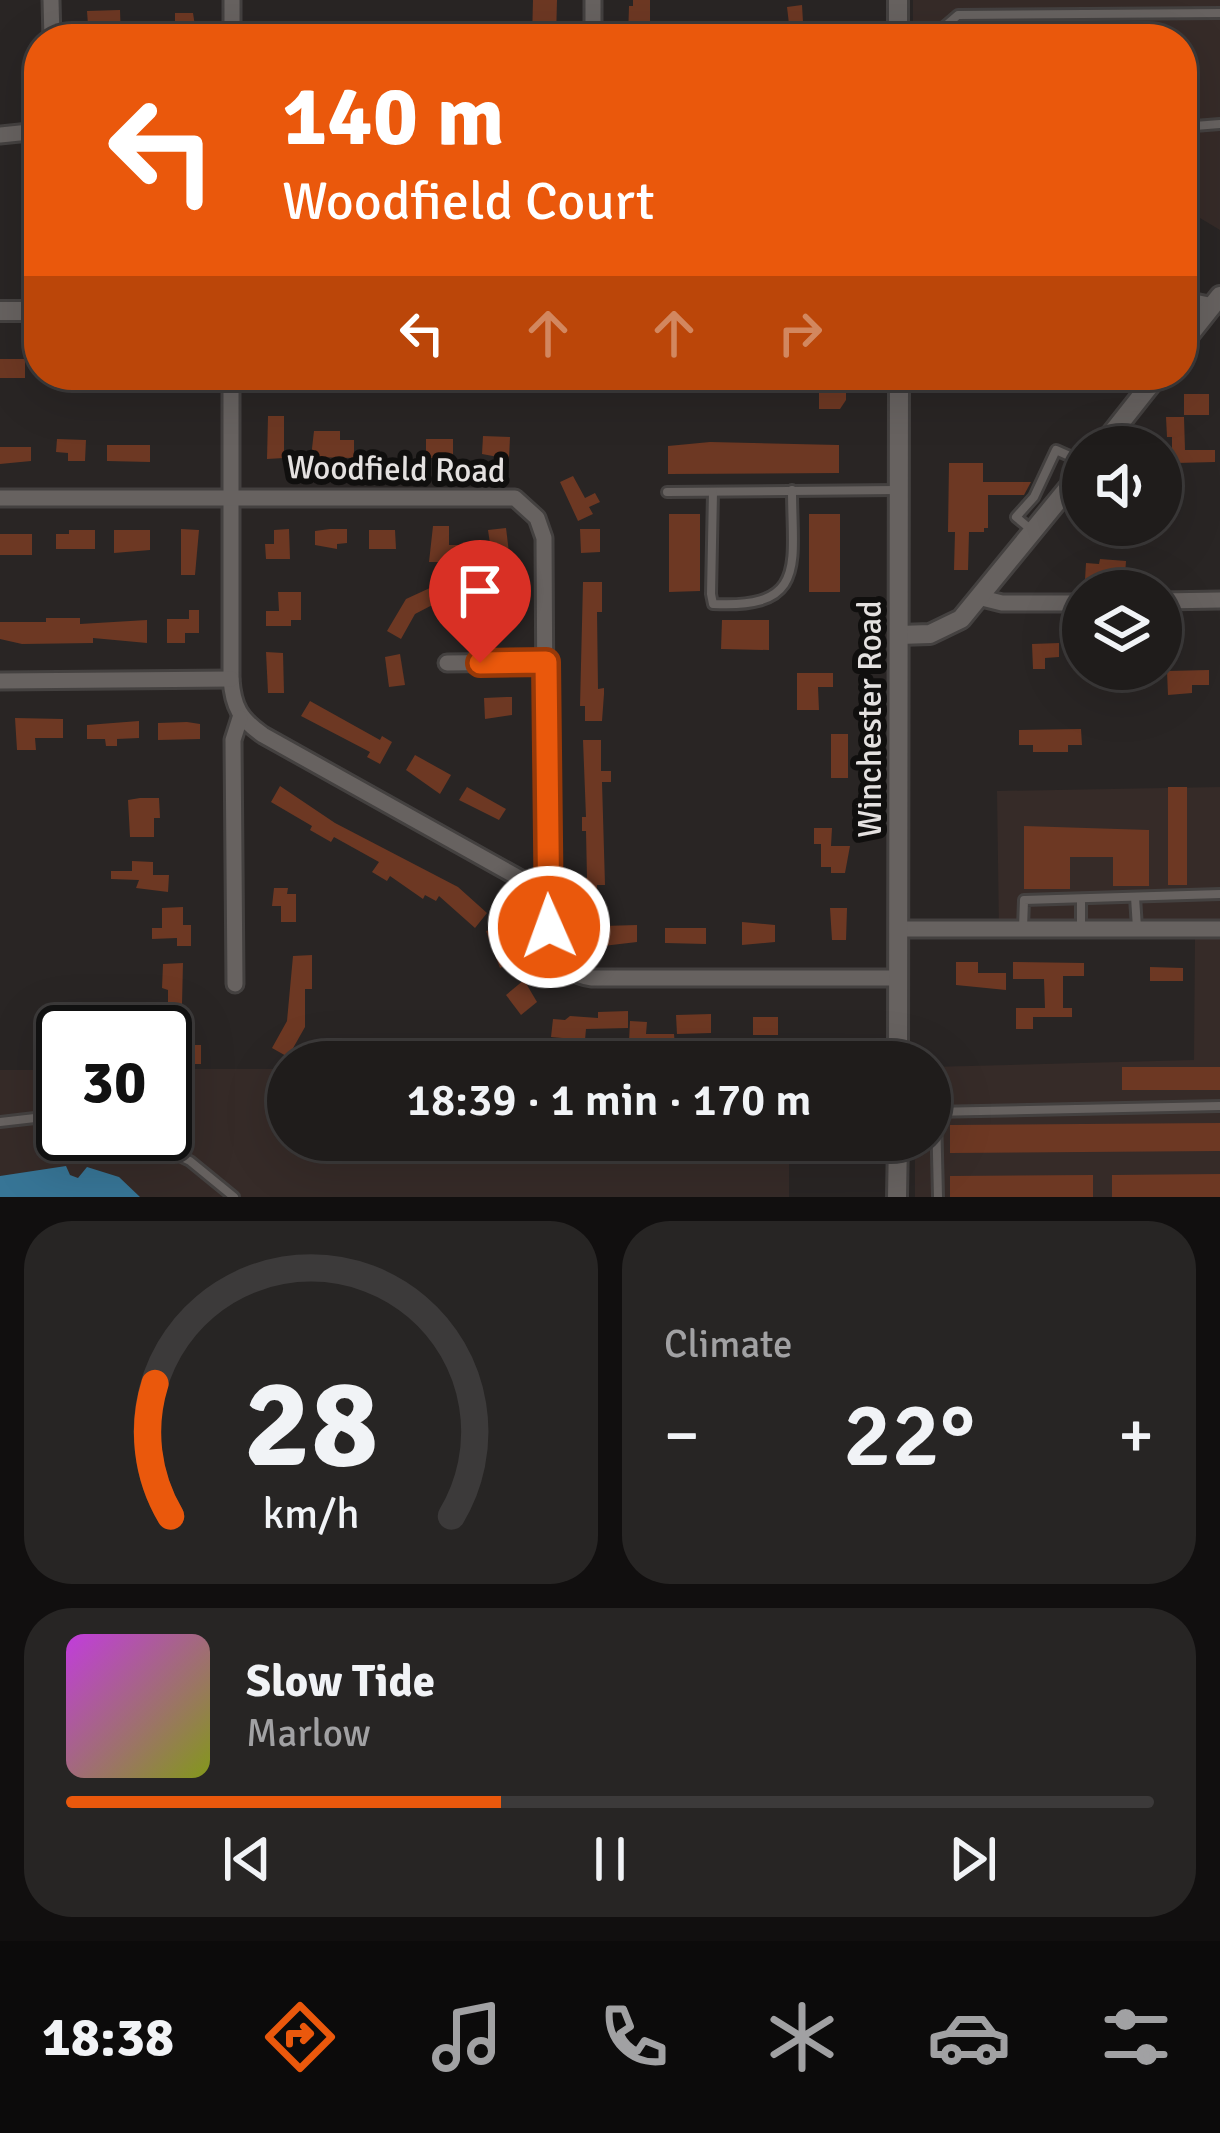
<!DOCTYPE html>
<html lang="en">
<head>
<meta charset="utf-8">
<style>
	:root { --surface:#1f1c1b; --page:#272524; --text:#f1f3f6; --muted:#a1a1a3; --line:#3c3a3a; --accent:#ea580c }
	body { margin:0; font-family:Signika,sans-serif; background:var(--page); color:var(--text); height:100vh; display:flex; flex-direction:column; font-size:45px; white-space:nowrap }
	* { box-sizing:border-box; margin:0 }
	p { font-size:39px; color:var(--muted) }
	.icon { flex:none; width:66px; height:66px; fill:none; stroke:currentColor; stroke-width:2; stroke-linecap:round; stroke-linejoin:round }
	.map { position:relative; height:1197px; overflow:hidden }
	.details { display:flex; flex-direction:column; gap:24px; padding:24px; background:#110f0f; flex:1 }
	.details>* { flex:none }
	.hud { position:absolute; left:24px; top:24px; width:1173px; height:366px; border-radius:48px; box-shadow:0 12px 48px #0002,0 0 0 3px var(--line); background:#ea580c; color:#fff; overflow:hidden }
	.tools { position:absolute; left:1062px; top:426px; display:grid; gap:24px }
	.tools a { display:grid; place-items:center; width:120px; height:120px; border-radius:50%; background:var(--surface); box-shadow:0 12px 48px #0002,0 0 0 3px var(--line); font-size:60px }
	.speed { position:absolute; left:36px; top:1005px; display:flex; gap:24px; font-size:60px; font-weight:700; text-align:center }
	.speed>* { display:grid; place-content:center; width:156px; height:156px; border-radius:50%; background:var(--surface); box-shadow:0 12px 48px #0002,0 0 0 3px var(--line); line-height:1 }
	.speed .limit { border:6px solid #111; border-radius:18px; background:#fff; color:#111 }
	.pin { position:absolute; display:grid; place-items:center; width:102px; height:102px; color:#fff; margin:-123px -51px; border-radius:50% 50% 50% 0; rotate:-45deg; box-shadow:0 0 12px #0007 }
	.pin .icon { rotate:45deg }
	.me { position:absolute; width:132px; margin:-66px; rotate:358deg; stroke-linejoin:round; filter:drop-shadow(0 0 9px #0008) }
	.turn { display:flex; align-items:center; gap:42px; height:252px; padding:0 60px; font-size:54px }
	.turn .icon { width:156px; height:156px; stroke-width:2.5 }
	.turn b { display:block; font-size:84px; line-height:102px }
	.lanes { display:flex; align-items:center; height:114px; padding:0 60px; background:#0003; justify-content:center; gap:60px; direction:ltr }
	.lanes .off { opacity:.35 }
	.big { font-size:90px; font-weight:600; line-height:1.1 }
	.details .widget { flex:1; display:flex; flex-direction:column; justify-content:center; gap:18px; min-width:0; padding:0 42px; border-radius:48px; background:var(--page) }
	.details .dial { align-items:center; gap:0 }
	.dial svg { height:312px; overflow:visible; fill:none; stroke:var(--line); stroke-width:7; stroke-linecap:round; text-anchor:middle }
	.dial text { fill:var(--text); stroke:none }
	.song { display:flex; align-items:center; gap:36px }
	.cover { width:144px; height:144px; border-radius:18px; background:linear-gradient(135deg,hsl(290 70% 55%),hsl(70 70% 35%)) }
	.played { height:12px; border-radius:6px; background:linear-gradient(90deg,var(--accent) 40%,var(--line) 40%) }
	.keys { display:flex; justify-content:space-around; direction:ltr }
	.heat { display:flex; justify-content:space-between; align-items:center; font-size:66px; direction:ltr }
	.details .tiles { flex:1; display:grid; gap:24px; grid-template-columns:1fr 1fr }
	.widget:last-child { grid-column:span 2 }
	.trip { position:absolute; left:267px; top:1041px; width:684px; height:120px; border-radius:60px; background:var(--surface); box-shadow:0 12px 48px #0002,0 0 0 3px var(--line); font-weight:600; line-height:120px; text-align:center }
	.menu { display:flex; height:192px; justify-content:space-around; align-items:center; background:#0c0b0b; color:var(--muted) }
	.menu .icon { width:84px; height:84px }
	.menu .on { color:var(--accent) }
	.menu b { font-size:54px; color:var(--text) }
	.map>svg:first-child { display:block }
</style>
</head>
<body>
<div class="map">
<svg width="1220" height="1197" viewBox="0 0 1220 1197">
	<rect width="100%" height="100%" fill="#292524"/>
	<!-- built -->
	<g fill="#362b28">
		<path d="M913 0H1220V230L1200 218 1198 144H1182V39H913Z"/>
		<path d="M1220 787V928L999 932 997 791Z"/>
		<path d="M1195 937H1220V1197H915V1140H930V1067L1194 1060Z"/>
		<path d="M165 1069H288V1140H789V1197H0V1070H63V1134H165Z"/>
	</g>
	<!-- water -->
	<path fill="#377596" d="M66 1166 70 1175 78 1178 87 1167 119 1177 140 1197H0V1176Z"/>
	<!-- building -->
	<g fill="#6d3823">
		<path d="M533 0H557L556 39H532Z"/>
		<path d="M633 0H650V39H628L629 6H633Z"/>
		<path d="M802 5 804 39H771L769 28 789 24 787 7Z"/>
		<path d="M120 10 121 39H103V25H88L87 11Z"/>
		<path d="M175 13H193L197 39H175Z"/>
		<rect x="0" y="359" width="25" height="19"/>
		<path d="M819 386H846V400L840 409H819Z"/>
		<rect x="1184" y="394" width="25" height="21"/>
		<path d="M268 416H284V458L267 459Z"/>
		<path d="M1166 417H1184L1185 450H1215V462L1176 463 1175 484H1161V461H1172V437H1167Z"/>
		<path d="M314 431H340V440H354V458L311 457Z"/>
		<path d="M483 436 510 437 509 459 482 454Z"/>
		<path d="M57 439 86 440 85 461H68V453L56 452Z"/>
		<rect x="426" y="439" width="27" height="19"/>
		<path d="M710 442 839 445V473L668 474V446Z"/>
		<path d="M107 445H150V462L107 461Z"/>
		<path d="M0 447H31V461L0 464Z"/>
		<path d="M949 463H983V482H1031L1024 495H988V528H984V532H969L968 570H954L955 532H948Z"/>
		<path d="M573 476 585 498 595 493 600 502 589 507 593 514 578 521 560 482Z"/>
		<path d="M669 514H700V591L669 592Z"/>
		<rect x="809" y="514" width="31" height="78"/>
		<path d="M1110 525H1158V537L1110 538Z"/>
		<path d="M433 526H449V545H459L454 576 440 577V562H429Z"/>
		<path d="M506 528 511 569 494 571 488 530Z"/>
		<path d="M181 529 199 530 195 575H181Z"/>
		<path d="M289 529 290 559H266L265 544H274V530Z"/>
		<path d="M330 529H347V543L337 544V549L315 545V531Z"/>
		<path d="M580 529H600V552L581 553Z"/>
		<path d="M69 530H95V549H56V534H69Z"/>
		<path d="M114 530H150V550L114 553Z"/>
		<path d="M369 530H395L396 549H369Z"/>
		<rect x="0" y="534" width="32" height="21"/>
		<path d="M1100 559 1126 561 1125 575 1100 573 1099 581 1085 580 1086 563 1099 564Z"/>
		<path d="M583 582H602V612H597L598 689 604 688V694L602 721H585V706H580Z"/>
		<path d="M432 587 440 601 415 614 401 639 387 631 406 599Z"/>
		<path d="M494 588H508L510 628H486V611H494Z"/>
		<path d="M278 592H301V620H291V626H266V611H279Z"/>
		<path d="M189 610H199V633H185V643H167V619H189Z"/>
		<path d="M46 618H80V624L147 620V643L93 638V643L22 644 0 639V622H46Z"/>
		<path d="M722 620H769V650L721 649Z"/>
		<path d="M1059 643V657L1045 658V669H1033L1032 644Z"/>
		<path d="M266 652 283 653 284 693H268Z"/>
		<path d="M400 654 405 685 389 687 385 657Z"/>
		<path d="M1209 670V685H1192V693L1168 695 1167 671Z"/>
		<path d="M797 673H833V687H818L819 710H797Z"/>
		<path d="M506 697H512V715L485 719 484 698Z"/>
		<path d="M310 701 380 740 382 736 392 742 380 764 367 757 370 752 301 716Z"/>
		<path d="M15 718 63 719V738H35L36 750H17Z"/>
		<path d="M139 721V738L117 739V746H106L105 739H87V725Z"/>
		<path d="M187 722 200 724V739L158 740V723Z"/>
		<path d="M1081 729 1082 745H1068V752H1033V745H1019V730Z"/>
		<rect x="831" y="734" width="17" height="44"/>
		<path d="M583 740H601V771H611V782H602L605 885H597V894H582V878H587L586 831H582V817H586Z"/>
		<path d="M415 755 451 775 440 794 406 770Z"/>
		<path d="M280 786 335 823 458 887 487 913 475 928 439 896 436 901 425 895 423 899 390 876 387 881 372 872 379 862 334 837 331 842 310 830 312 826 271 802Z"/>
		<path d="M467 787 506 809 499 820 459 800Z"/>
		<rect x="1168" y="787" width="19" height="98"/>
		<path d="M140 798H159L160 818H154V837H130L128 800Z"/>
		<path d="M1024 826 1149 830V886H1113V857H1070V889H1024Z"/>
		<path d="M814 828H832L831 846H850L845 873H831V867H821V844H814Z"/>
		<path d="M132 861 153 862V875H169L168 892 136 888 139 880 111 879V871H132Z"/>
		<path d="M274 888H288L287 894H296V922H281V906H272Z"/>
		<path d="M183 907V925H191V946H177V938L152 939V928H162V908Z"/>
		<path d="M830 908H847L846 940H832Z"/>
		<path d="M742 922 775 925V942L742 945Z"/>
		<path d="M637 925V942L603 946V926Z"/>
		<path d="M502 926 514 962 500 968 486 931Z"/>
		<path d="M665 928H706V944L665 943Z"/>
		<path d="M312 955V989H305V1027L288 1057 272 1048 287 1021 293 956Z"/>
		<path d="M956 962H978V973H1006V990L956 985Z"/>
		<path d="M1013 962 1084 963V976H1063V1008H1072V1017H1033V1029H1016V1008H1045L1044 979H1013Z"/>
		<path d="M183 963 182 1004H168V990L162 988 163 964Z"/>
		<path d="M1150 967 1183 968V981H1150Z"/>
		<path d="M524 980 537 1002 521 1015 506 995Z"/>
		<path d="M628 1011V1028L586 1029 585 1040 551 1037 553 1019 565 1020 570 1016 598 1018V1012Z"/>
		<path d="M711 1014V1033L677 1034 676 1015Z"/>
		<rect x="753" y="1017" width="25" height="18"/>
		<path d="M630 1021 647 1022 646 1034H674L675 1046H651L650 1062H636V1042H629Z"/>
		<path d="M175 1033 178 1045H201V1064H165V1034Z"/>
		<rect x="1122" y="1067" width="98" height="23"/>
		<path d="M1220 1123V1151L950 1153V1125Z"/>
		<path d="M1220 1174V1197H1112V1175Z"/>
		<path d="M1093 1175V1197H950V1176Z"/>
	</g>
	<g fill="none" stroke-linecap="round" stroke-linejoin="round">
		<!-- service casing -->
		<g stroke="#444140" stroke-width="14">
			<g id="service">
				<path d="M944 39V27L958 15 1220 13"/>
				<path d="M1182 127 1220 124"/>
				<path d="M667 492 897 490"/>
				<path d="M713 492 711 594 713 604C808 609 792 564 792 490"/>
				<path d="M1034 532 1016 517 1034 497 1056 450 1083 462"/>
				<path d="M1135 897 1137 928"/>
				<path d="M1081 899V928"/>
				<path d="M1023 928 1024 900 1220 894"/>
				<path d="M930 1112 1220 1106"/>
				<path d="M936 1112 938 1197"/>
				<path d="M0 1122 35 1118 63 1120"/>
				<path d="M133 1134 190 1161 234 1197"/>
			</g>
		</g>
		<!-- minor casing -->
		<g stroke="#444140" stroke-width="21">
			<g id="minor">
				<path d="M51 0 52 39"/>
				<path d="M232 0V39"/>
				<path d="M593 39V0"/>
				<path d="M0 135 39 131"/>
				<path d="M231 375V679C233 707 240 719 263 735L546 893"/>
				<path d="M0 498H515L537 518 544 538 546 893C549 927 549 973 592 978H899"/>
				<path d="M982 598 1002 603H1083"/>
				<path d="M1161 601 1220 600"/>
				<path d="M447 663 546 662"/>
				<path d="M0 681 231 679"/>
				<path d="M898 929H1220"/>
				<path d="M235 984 233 740 240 718"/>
			</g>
		</g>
		<!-- tertiary casing -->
		<g stroke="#444140" stroke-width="24">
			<g id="tertiary">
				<path d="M898 0V39"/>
				<path d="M1182 301 1211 307"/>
				<path d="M0 311H39"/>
				<path d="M1182 344 1220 296"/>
				<path d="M1101 447 1158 375"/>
				<path d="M899 635 930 634 961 619 1083 470"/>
				<path d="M898 1062 899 375"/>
				<path d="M897 1197 898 1140"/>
			</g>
		</g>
		<!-- service -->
		<use href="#service" stroke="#676260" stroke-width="8"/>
		<!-- minor -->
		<use href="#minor" stroke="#676260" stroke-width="15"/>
		<!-- tertiary -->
		<use href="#tertiary" stroke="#676260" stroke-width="18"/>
	</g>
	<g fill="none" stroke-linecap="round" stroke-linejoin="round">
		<!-- route casing -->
		<g stroke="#983908" stroke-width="30">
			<path id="route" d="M480 663 546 662 549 927"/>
		</g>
		<!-- route -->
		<use href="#route" stroke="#ea580c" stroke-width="21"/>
	</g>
	<g text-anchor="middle" stroke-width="12" stroke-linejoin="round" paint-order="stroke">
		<!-- street labels -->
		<g font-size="33" fill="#e4e1e0" stroke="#100f0e">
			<text transform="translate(396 468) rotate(1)" y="12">Woodfield Road</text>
			<text transform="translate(869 719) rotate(-90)" y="12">Winchester Road</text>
		</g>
	</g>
</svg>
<div class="tools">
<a><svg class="icon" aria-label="sound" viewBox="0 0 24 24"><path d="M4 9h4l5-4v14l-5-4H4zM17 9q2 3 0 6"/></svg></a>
<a><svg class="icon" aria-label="layers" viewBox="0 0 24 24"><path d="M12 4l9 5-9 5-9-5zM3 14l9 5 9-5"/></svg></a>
</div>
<div class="speed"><div class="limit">30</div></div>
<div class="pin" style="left:480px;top:663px;background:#d93025"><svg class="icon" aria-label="arrive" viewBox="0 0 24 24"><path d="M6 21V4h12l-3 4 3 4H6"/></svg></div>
<svg class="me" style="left:549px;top:927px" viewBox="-20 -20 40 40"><circle r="17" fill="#ea580c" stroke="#fff" stroke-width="3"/><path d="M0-11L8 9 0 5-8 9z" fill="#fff"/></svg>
<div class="trip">18:39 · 1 min · 170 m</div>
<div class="hud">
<div class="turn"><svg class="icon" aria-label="left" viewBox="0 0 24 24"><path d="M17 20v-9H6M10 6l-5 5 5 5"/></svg><div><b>140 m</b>Woodfield Court</div></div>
<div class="lanes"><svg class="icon" aria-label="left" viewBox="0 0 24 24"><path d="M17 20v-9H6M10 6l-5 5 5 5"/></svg><svg class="icon off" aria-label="ahead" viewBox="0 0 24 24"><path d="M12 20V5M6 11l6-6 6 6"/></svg><svg class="icon off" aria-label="ahead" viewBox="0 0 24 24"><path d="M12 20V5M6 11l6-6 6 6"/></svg><svg class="icon off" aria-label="right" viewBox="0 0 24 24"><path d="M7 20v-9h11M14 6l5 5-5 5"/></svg></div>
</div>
</div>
<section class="details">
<div class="tiles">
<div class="widget dial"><svg viewBox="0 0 100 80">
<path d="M14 69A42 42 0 1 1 86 69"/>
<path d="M14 69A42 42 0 0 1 10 35" stroke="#ea580c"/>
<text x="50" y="56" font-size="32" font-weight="700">28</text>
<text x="50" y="72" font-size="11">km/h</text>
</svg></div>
<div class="widget"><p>Climate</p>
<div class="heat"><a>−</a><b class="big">22°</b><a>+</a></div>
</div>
<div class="widget">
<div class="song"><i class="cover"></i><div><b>Slow Tide</b><p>Marlow</p></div></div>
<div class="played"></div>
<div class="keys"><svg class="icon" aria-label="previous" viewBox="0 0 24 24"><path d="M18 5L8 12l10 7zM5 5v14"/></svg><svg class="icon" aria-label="pause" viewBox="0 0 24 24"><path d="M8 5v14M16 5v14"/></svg><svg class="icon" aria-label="next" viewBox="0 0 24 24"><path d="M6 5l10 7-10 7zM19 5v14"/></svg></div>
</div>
</div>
</section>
<nav class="menu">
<b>18:38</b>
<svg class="icon on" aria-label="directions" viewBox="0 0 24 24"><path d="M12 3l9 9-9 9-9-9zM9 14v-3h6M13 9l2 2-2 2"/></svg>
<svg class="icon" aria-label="music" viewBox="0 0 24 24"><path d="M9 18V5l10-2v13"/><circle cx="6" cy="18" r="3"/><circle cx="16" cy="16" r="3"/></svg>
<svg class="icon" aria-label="phone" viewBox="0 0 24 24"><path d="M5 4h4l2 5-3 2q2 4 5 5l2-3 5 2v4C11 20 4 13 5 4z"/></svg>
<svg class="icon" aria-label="climate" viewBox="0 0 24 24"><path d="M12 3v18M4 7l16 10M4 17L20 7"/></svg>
<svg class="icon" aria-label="car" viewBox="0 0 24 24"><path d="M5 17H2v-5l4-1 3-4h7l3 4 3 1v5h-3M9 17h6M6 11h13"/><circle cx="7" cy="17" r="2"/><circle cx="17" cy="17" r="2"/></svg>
<svg class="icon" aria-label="filters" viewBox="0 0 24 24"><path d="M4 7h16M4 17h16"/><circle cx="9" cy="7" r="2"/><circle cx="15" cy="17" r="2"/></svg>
</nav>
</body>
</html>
